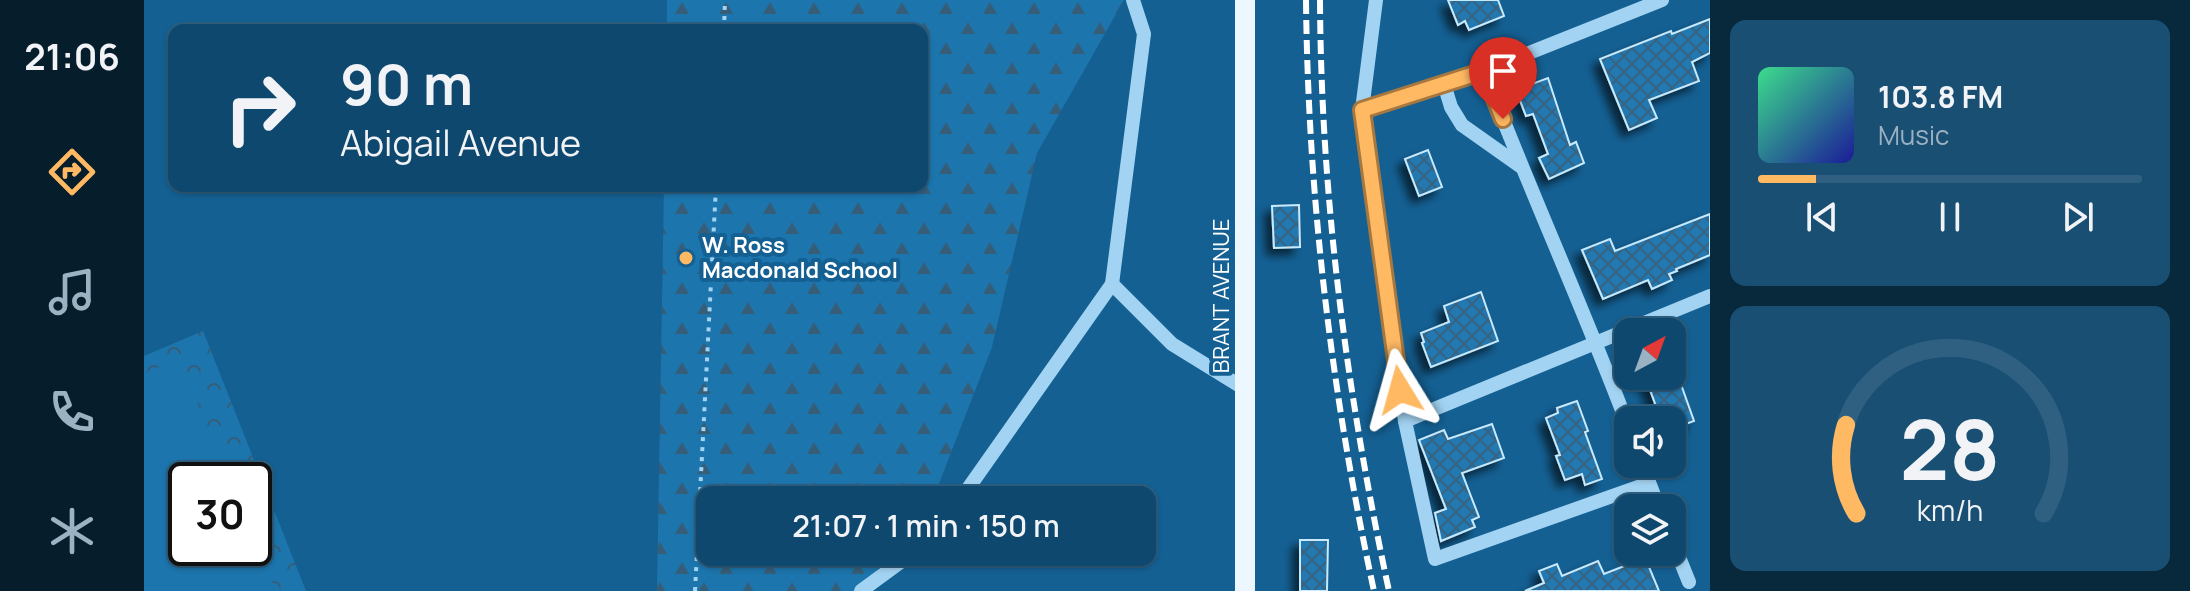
<!DOCTYPE html>
<html lang="en">
<head>
<meta charset="utf-8">
<style>
	:root { --surface:#0f486e; --page:#184f73; --text:#f1f3f6; --muted:#9bb2c2; --line:#2f6081; --accent:#ffb963 }
	body { margin:0; font-family:Manrope,sans-serif; background:var(--page); color:var(--text); height:100vh; display:flex; flex-direction:column; font-size:30px; white-space:nowrap }
	* { box-sizing:border-box; margin:0 }
	p { font-size:26px; color:var(--muted) }
	.icon { flex:none; width:44px; height:44px; fill:none; stroke:currentColor; stroke-width:2; stroke-linecap:round; stroke-linejoin:round }
	.map { position:relative; flex:1; overflow:hidden }
	.sheet { display:flex; flex-direction:column; gap:20px; padding:20px; background:#08283c; width:480px }
	.sheet>* { flex:none }
	.banner { position:absolute; left:24px; top:24px; width:760px; height:168px; border-radius:16px; box-shadow:0 2px 6px #0004,0 0 0 2px var(--line); background:#0f486e; color:var(--text); overflow:hidden }
	.needle { width:52px; rotate:41deg }
	.buttons { position:absolute; left:1470px; top:318px; display:grid; gap:16px }
	.buttons a { display:grid; place-items:center; width:72px; height:72px; border-radius:16px; background:var(--surface); box-shadow:0 2px 6px #0004,0 0 0 2px var(--line); font-size:40px }
	.speed { position:absolute; left:24px; top:462px; display:flex; gap:16px; font-size:40px; font-weight:700; text-align:center }
	.speed>* { display:grid; place-content:center; width:104px; height:104px; border-radius:50%; background:var(--surface); box-shadow:0 2px 6px #0004,0 0 0 2px var(--line); line-height:1 }
	.speed .limit { border:4px solid #111; border-radius:12px; background:#fff; color:#111 }
	.pin { position:absolute; display:grid; place-items:center; width:68px; height:68px; color:#fff; margin:-82px -34px; border-radius:50% 50% 50% 0; rotate:-45deg; box-shadow:0 0 8px #0007 }
	.pin .icon { rotate:45deg }
	.me { position:absolute; width:88px; margin:-44px; rotate:352deg; stroke-linejoin:round; filter:drop-shadow(0 0 6px #0008) }
	.turn { display:flex; align-items:center; gap:28px; height:168px; padding:0 40px; font-size:36px }
	.turn .icon { width:104px; height:104px; stroke-width:2.5 }
	.turn b { display:block; font-size:56px; line-height:68px }
	.sheet .widget { flex:1; display:flex; flex-direction:column; justify-content:center; gap:12px; min-width:0; padding:0 28px; border-radius:16px; background:var(--page) }
	.sheet .dial { align-items:center; gap:0 }
	.dial svg { height:208px; overflow:visible; fill:none; stroke:var(--line); stroke-width:7; stroke-linecap:round; text-anchor:middle }
	.dial text { fill:var(--text); stroke:none }
	.song { display:flex; align-items:center; gap:24px }
	.cover { width:96px; height:96px; border-radius:12px; background:linear-gradient(135deg,hsl(150 70% 55%),hsl(240 70% 35%)) }
	.played { height:8px; border-radius:4px; background:linear-gradient(90deg,var(--accent) 15%,var(--line) 15%) }
	.keys { display:flex; justify-content:space-around; direction:ltr }
	.trip { position:absolute; left:552px; top:486px; width:460px; height:80px; border-radius:16px; background:var(--surface); box-shadow:0 2px 6px #0004,0 0 0 2px var(--line); font-weight:600; line-height:80px; text-align:center }
	main { display:flex; flex:1; min-height:0 }
	.dock { display:flex; flex-direction:column; width:144px; justify-content:space-around; align-items:center; background:#061d2c; color:var(--muted) }
	.dock .icon { width:56px; height:56px }
	.dock .active { color:var(--accent) }
	.dock b { font-size:36px; color:var(--text) }
	.map>svg:first-child { display:block }
</style>
</head>
<body>
<main>
<nav class="dock">
<b>21:06</b>
<svg class="icon active" aria-label="directions" viewBox="0 0 24 24"><path d="M12 3l9 9-9 9-9-9zM9 14v-3h6M13 9l2 2-2 2"/></svg>
<svg class="icon" aria-label="music" viewBox="0 0 24 24"><path d="M9 18V5l10-2v13"/><circle cx="6" cy="18" r="3"/><circle cx="16" cy="16" r="3"/></svg>
<svg class="icon" aria-label="phone" viewBox="0 0 24 24"><path d="M5 4h4l2 5-3 2q2 4 5 5l2-3 5 2v4C11 20 4 13 5 4z"/></svg>
<svg class="icon" aria-label="climate" viewBox="0 0 24 24"><path d="M12 3v18M4 7l16 10M4 17L20 7"/></svg>
</nav>
<div class="map">
<svg width="1566" height="591" viewBox="0 0 1566 591">
	<defs>
		<pattern id="forest-firs" width="22" height="20" patternUnits="userSpaceOnUse" patternTransform="scale(2)"><rect width="22" height="20" fill="#1c75ad"/><path d="M5 1l3.5 6h-7zM16 11l3.5 6h-7z" fill="#365e78"/></pattern>
		<pattern id="park-crowns" width="20" height="18" patternUnits="userSpaceOnUse" patternTransform="scale(2)"><rect width="20" height="18" fill="#1c75ad"/><path d="M2 6a3 3 0 1 1 6 0M12 15a3 3 0 1 1 6 0" fill="none" stroke="#365e78"/></pattern>
		<pattern id="building-cross-hatch" width="8" height="8" patternUnits="userSpaceOnUse" patternTransform="scale(2)"><rect width="8" height="8" fill="#2279b2"/><path d="M0 0l8 8M0 8l8-8" fill="none" stroke="#37627f"/></pattern>
		<filter id="shadow"><feDropShadow dx="-7" dy="7" stdDeviation="4" flood-color="#0009"/></filter>
	</defs>
	<rect width="100%" height="100%" fill="#146093"/>
	<!-- forest -->
	<path fill="url(#forest-firs)" d="M523 0H980L893 153 848 347 794 486 783 500H566V552H746L718 591H513L520 186H778V30H523Z"/>
	<!-- park -->
	<path fill="url(#park-crowns)" fill-rule="evenodd" d="M59 331 162 591H0V356ZM42 480H110V548H42Z"/>
	<!-- pitch -->
	<path fill="#1c75ad" d="M18 366 46 385 86 480H42V548H110V538L132 591H0V373Z"/>
	<!-- building -->
	<g fill="url(#building-cross-hatch)" stroke="#c9e9fc" stroke-width="2" filter="url(#shadow)">
		<path d="M1304 0H1354L1360 16 1325 30 1321 21 1314 25Z"/>
		<path d="M1566 19V53L1548 62 1555 81 1505 100 1513 118 1485 130 1456 59 1527 31 1528 34Z"/>
		<path d="M1404 78 1426 145 1432 142 1440 163 1405 179 1395 158 1404 154 1389 114 1382 116 1372 90Z"/>
		<path d="M1284 150 1298 187 1275 196 1261 159Z"/>
		<path d="M1155 205 1156 247 1130 248 1128 206Z"/>
		<path d="M1566 214V255L1532 269 1533 271 1525 274 1528 280 1508 289 1504 280 1459 299 1438 250 1466 239 1471 251Z"/>
		<path d="M1337 292 1354 341 1287 367 1278 343 1280 342 1277 333 1305 322 1300 306Z"/>
		<path d="M1501 376H1534L1550 421 1528 429V420H1517Z"/>
		<path d="M1433 401 1444 431 1441 432 1458 479 1441 485 1438 474 1421 480 1412 456 1416 455 1402 418 1414 413 1413 408Z"/>
		<path d="M1348 424 1360 458 1318 473 1335 517 1328 520 1331 527 1297 541 1291 513 1302 509 1275 440 1300 430 1304 439Z"/>
		<path d="M1156 540H1184L1183 591H1156Z"/>
		<path d="M1454 561 1460 574 1493 561 1495 565 1503 562 1515 591H1381L1400 583 1395 571 1413 564 1418 576Z"/>
	</g>
	<g fill="none" stroke-linecap="round" stroke-linejoin="round">
		<!-- path -->
		<g stroke="#a2d3f2" stroke-width="4" stroke-dasharray="4 6" stroke-linecap="butt">
			<path d="M580 30 581 0"/>
			<path d="M551 591 572 186"/>
		</g>
		<!-- minor -->
		<g stroke="#a2d3f2" stroke-width="14">
			<path d="M1232 0 1218 110 1261 421 1291 559 1505 483"/>
			<path d="M1340 71C1386 191 1439 307 1484 426"/>
			<path d="M1300 84 1307 107 1318 125 1376 166"/>
			<path d="M1218 110 1340 71 1518 0"/>
			<path d="M968 284 1028 344 1101 389"/>
			<path d="M1261 421 1566 296"/>
			<path d="M1498 464 1515 508"/>
			<path d="M816 500 968 284 1000 34 989 0"/>
			<path d="M1528 540 1545 582"/>
			<path d="M717 591 770 552"/>
		</g>
		<!-- major -->
		<path stroke="#edf7ff" stroke-width="20" d="M1101 0V591"/>
		<!-- rail -->
		<g stroke="#fff" stroke-width="6" stroke-dasharray="14 6" stroke-linecap="butt">
			<path d="M1162 0C1164 199 1188 397 1230 591"/>
			<path d="M1176 0C1177 199 1203 396 1245 591"/>
		</g>
	</g>
	<g fill="none" stroke-linecap="round" stroke-linejoin="round">
		<!-- route casing -->
		<g stroke="#a67840" stroke-width="20">
			<path id="route" d="M1256 390 1218 110 1340 71 1359 119"/>
		</g>
		<!-- route -->
		<use href="#route" stroke="#ffb963" stroke-width="14"/>
	</g>
	<!-- markers -->
	<circle fill="#ffb963" stroke="#146093" stroke-width="3" cx="542" cy="258" r="8"/>
	<g text-anchor="middle" stroke-width="8" stroke-linejoin="round" paint-order="stroke">
		<!-- poi labels -->
		<g font-size="22" font-weight="bold" fill="#fff" stroke="#146093" text-anchor="start">
			<text x="558" y="253">W. Ross<tspan x="558" dy="25">Macdonald School</tspan></text>
		</g>
		<!-- street labels -->
		<g font-size="22" fill="#fff" stroke="#146093">
			<text transform="translate(1077 296) rotate(-90)" y="8">BRANT AVENUE</text>
		</g>
	</g>
</svg>
<div class="buttons">
<a><svg class="needle" viewBox="-14 -14 28 28"><path d="M0-13l5 13h-10z" fill="#e53935"/><path d="M0 13l5-13h-10z" fill="#9bb2c2"/></svg></a>
<a><svg class="icon" aria-label="sound" viewBox="0 0 24 24"><path d="M4 9h4l5-4v14l-5-4H4zM17 9q2 3 0 6"/></svg></a>
<a><svg class="icon" aria-label="layers" viewBox="0 0 24 24"><path d="M12 4l9 5-9 5-9-5zM3 14l9 5 9-5"/></svg></a>
</div>
<div class="speed"><div class="limit">30</div></div>
<div class="pin" style="left:1359px;top:119px;background:#d93025"><svg class="icon" aria-label="arrive" viewBox="0 0 24 24"><path d="M6 21V4h12l-3 4 3 4H6"/></svg></div>
<svg class="me" style="left:1256px;top:390px" viewBox="-20 -20 40 40"><path d="M0-17L14 15 0 8-14 15z" fill="#ffb963" stroke="#fff" stroke-width="4"/></svg>
<div class="trip">21:07 · 1 min · 150 m</div>
<div class="banner">
<div class="turn"><svg class="icon" aria-label="right" viewBox="0 0 24 24"><path d="M7 20v-9h11M14 6l5 5-5 5"/></svg><div><b>90 m</b>Abigail Avenue</div></div>
</div>
</div>
<section class="sheet">
<div class="widget">
<div class="song"><i class="cover"></i><div><b>103.8 FM</b><p>Music</p></div></div>
<div class="played"></div>
<div class="keys"><svg class="icon" aria-label="previous" viewBox="0 0 24 24"><path d="M18 5L8 12l10 7zM5 5v14"/></svg><svg class="icon" aria-label="pause" viewBox="0 0 24 24"><path d="M8 5v14M16 5v14"/></svg><svg class="icon" aria-label="next" viewBox="0 0 24 24"><path d="M6 5l10 7-10 7zM19 5v14"/></svg></div>
</div>
<div class="widget dial"><svg viewBox="0 0 100 80">
<path d="M14 69A42 42 0 1 1 86 69"/>
<path d="M14 69A42 42 0 0 1 10 35" stroke="#ffb963"/>
<text x="50" y="56" font-size="32" font-weight="700">28</text>
<text x="50" y="72" font-size="11">km/h</text>
</svg></div>
</section>
</main>
</body>
</html>
